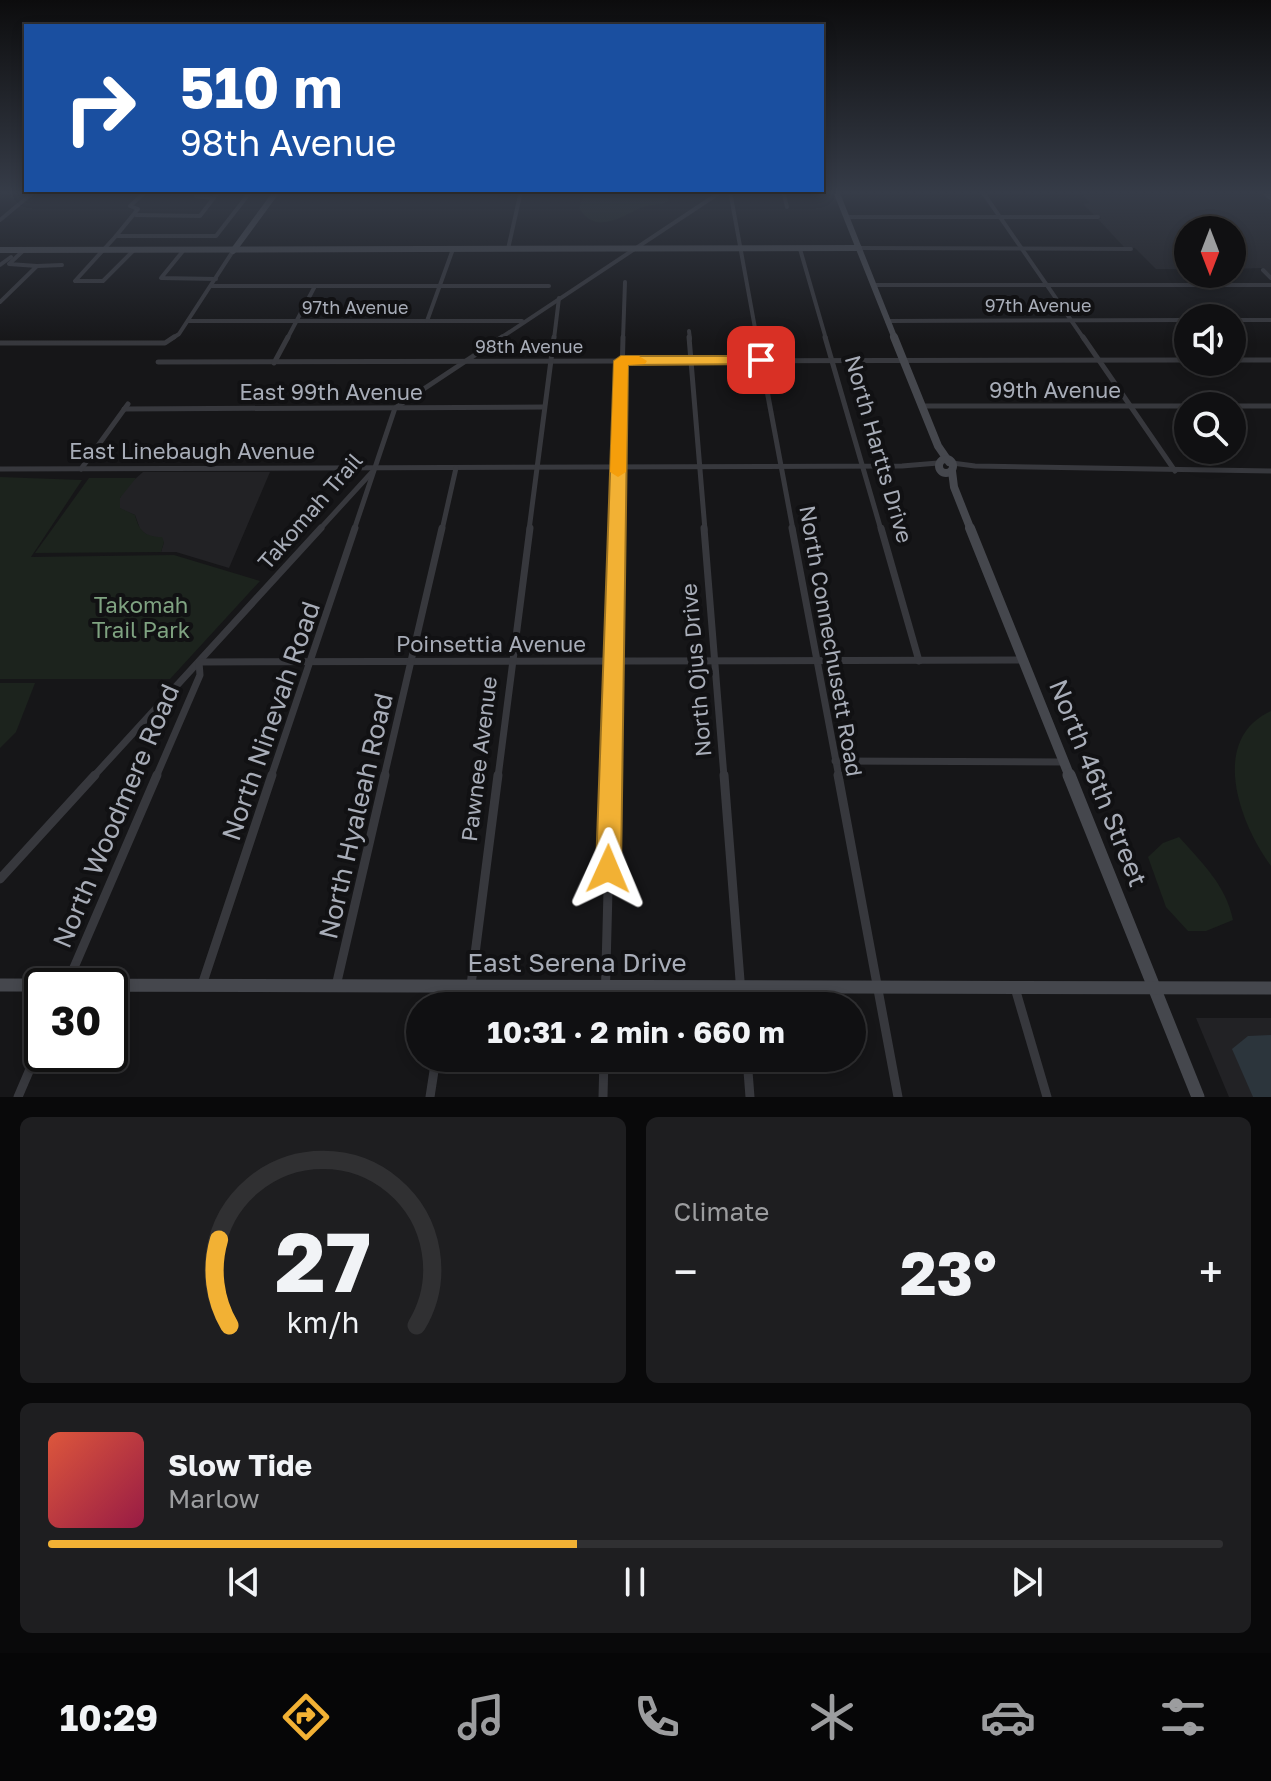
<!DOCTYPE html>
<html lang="en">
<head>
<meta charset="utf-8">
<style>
	:root { --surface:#101012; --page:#1e1e20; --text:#f1f3f6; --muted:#9c9d9f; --line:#303032; --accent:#f2b134 }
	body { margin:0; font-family:"Golos Text",sans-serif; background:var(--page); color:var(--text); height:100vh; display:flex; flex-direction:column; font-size:30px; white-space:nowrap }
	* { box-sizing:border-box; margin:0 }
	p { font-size:26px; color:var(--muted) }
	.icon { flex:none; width:44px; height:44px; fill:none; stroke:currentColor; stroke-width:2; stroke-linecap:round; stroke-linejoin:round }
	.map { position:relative; height:1097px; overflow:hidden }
	.sheet { display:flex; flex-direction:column; gap:20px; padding:20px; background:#09090a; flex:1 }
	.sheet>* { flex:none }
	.hud { position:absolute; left:24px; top:24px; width:800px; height:168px; border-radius:0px; box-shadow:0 4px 12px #0003,0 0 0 2px var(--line); background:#1a4fa0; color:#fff; overflow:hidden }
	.needle { width:52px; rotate:180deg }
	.fabs { position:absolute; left:1174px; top:216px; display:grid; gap:16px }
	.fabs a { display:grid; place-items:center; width:72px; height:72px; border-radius:50%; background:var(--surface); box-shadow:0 4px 12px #0003,0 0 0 2px var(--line); font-size:40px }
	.speed { position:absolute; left:24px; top:968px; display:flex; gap:16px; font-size:40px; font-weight:700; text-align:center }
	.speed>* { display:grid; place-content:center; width:104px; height:104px; border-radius:50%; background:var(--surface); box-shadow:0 4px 12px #0003,0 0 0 2px var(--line); line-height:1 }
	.speed .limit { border:4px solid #111; border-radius:12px; background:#fff; color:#111 }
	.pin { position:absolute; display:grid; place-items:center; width:68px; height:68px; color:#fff; margin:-34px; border-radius:16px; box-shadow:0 4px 12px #0006 }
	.me { position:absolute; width:88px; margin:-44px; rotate:1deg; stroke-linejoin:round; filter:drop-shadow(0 0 6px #0008) }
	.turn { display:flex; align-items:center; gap:28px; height:168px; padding:0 24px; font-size:36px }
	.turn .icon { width:104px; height:104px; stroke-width:2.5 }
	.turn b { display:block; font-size:56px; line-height:68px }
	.big { font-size:60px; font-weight:700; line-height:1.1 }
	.sheet .tile { flex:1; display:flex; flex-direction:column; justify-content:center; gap:12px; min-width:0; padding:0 28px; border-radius:12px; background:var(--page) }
	.sheet .dial { align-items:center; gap:0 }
	.dial svg { height:208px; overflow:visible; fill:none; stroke:var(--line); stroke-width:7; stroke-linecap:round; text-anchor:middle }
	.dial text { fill:var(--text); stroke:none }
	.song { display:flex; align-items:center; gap:24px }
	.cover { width:96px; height:96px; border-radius:12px; background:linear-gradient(135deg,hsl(10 70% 55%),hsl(340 70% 35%)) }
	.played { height:8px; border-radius:4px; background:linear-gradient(90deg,var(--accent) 45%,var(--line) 45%) }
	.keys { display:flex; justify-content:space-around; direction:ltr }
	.heat { display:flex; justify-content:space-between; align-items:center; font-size:44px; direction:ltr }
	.sheet .tiles { flex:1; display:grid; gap:20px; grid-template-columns:1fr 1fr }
	.tile:last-child { grid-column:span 2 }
	.trip { position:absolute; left:406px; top:992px; width:460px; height:80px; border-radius:40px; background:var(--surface); box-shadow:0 4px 12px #0003,0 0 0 2px var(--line); font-weight:700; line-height:80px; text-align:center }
	.tabs { display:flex; height:128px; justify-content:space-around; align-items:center; background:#060607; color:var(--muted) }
	.tabs .icon { width:56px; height:56px }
	.tabs .selected { color:var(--accent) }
	.tabs b { font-size:36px; color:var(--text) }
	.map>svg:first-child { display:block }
</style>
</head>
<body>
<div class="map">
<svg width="1271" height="1097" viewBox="0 0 1271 1097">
	<rect width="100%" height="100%" fill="#161618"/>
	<!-- built -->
	<g fill="#222225">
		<path d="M280 191H499L497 198H275Z"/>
		<path d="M1124 191H1258L1271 201V276L1262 268 1232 269V230H1188V269H1156L1135 248 1124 247 1098 219H1101L1100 216H1095L1083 204 1090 203 1082 194 1125 193Z"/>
		<path d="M143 472H270L229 568 176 552H161L164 542 149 537 140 529 135 515 120 509V498L126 487Z"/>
		<path d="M1196 1018H1271V1097H1229Z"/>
	</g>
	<!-- green -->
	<g fill="#1c231d">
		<path d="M585 191H666L669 201C660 206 652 204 643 207 623 215 596 237 579 208Z"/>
		<path d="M0 477 82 480 31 557 174 555 260 581 170 679H0Z"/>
		<path d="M89 478H136L120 498V508L135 515C139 531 145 537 162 537L164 542 161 552 35 553Z"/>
		<path d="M0 683H35L16 732 0 748Z"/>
		<path d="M1271 711V866C1240 824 1208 740 1271 711Z"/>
		<path d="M1179 837C1202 863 1226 885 1233 920L1206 931H1188L1166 907 1148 857 1163 843Z"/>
	</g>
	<!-- water -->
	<path fill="#2c353c" d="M1271 1035V1097H1253L1232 1049 1248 1036Z"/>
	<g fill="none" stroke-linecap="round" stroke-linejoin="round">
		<!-- street-far3 -->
		<g stroke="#37383d" stroke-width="4">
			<path d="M146 191 130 206 138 209 116 236H216L251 191"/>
			<path d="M194 191 196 196 213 198"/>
			<path d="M730 191 757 339"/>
			<path d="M783 191 787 207"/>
			<path d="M982 191 1084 339"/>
			<path d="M144 192 192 193"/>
			<path d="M836 192H1107"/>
			<path d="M136 215 200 216 219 191"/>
			<path d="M846 217H1098"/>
			<path d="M0 220 35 191"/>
			<path d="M116 236 75 281H103L133 251"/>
			<path d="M859 248 1131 249"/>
			<path d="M508 249 521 191"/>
			<path d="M800 249 826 339"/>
			<path d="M183 251 161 278 216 279"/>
			<path d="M0 265 11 257"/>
			<path d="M37 266 62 265"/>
			<path d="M1263 270 1271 278"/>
			<path d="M873 285H1271"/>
			<path d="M211 286H549"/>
			<path d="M0 302 37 266 9 264 24 250"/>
			<path d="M1232 320H1271"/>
			<path d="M188 321H522"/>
			<path d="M427 321 453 249"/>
			<path d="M887 321 1188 320"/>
			<path d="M689 331 690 339"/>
			<path d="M171 339 179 334 233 251"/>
			<path d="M287 339 315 286"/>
			<path d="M499 339 722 191"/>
			<path d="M554 339 559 298"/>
			<path d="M623 339 625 282"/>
		</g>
		<!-- street-far2 -->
		<g stroke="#37383d" stroke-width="5">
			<path d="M689 337 705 530"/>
			<path d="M757 337 793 530"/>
			<path d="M825 337 881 530"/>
			<path d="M1083 337 1175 471"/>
			<path d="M0 343H165L174 337"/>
			<path d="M1232 360H1271"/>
			<path d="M158 362 1188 360"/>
			<path d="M274 363 288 337"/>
			<path d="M922 406H1188"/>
			<path d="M1232 406H1271"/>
			<path d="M124 409 544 407"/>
			<path d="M952 463 975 466 1271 471"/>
			<path d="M0 469 902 466 938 463"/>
			<path d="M81 469 128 404"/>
			<path d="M319 530 373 471"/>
			<path d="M354 530 395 408 502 337"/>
			<path d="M442 530 456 468"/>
			<path d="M529 530 554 337"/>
			<path d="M618 530 623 337"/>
		</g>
		<!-- street-far1 -->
		<g stroke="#37383d" stroke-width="7">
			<path d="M704 528 724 777"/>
			<path d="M792 528 839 777"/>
			<path d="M881 528 919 661"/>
			<path d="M835 761 1064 762"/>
			<path d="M93 777 321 528"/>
			<path d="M156 777 200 675 199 662 1023 660"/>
			<path d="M271 777 355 528"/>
			<path d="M384 777 442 528"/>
			<path d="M498 777 530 528"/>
			<path d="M611 777 618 528"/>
		</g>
		<!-- street -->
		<g stroke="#37383d" stroke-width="9">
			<path d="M724 775 742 1006"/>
			<path d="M838 775 898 1097"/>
			<path d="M0 879 95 775"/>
			<path d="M202 985 272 775"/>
			<path d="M471 985 498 775"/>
			<path d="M66 986 157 775"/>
			<path d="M336 986 385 775"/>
			<path d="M1015 988 1047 1097"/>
			<path d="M443 1006 447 986"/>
			<path d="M605 1006 611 775"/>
			<path d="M747 1058 750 1097"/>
			<path d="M18 1097 42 1041"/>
			<path d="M430 1097 436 1058"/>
			<path d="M603 1097 604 1058"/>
		</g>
		<!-- secondary-far3 -->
		<g stroke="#45474d" stroke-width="6">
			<path d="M836 191 895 339"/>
			<path d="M1263 191 1271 197"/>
			<path d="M0 250 859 248"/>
			<path d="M233 251 277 191"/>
		</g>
		<!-- secondary-far2 -->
		<g stroke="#45474d" stroke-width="8">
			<path d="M894 337 938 446 949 462"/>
			<circle cx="946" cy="466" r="7"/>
			<path d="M952 471 954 487 971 530"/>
		</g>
		<!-- secondary-far1 -->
		<path stroke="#45474d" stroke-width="10" d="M970 528 1070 777"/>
		<!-- secondary -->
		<g stroke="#45474d" stroke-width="13">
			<path d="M1069 775 1198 1097"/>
			<path d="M0 985 1271 988"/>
		</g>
	</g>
	<!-- sky -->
	<linearGradient id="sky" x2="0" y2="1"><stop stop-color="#0c0c0d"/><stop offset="0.56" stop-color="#363c48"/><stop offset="1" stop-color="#363c48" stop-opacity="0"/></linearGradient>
	<rect width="1271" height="344" fill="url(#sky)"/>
	<!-- route -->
	<path fill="#f2b134" stroke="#9d7322" stroke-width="2" d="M621 356H761L768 360 761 364 628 365 621 869 617 877 608 881 600 877 596 869 614 361Z"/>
	<!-- slow -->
	<path fill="#f59e0b" d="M639 356 647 361 645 364 628 365 626 472 618 477 610 472 614 361 621 356Z"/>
	<g text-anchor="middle" stroke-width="8" stroke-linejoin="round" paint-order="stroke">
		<!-- far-street labels -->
		<g font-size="18" fill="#a8adb8" stroke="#111113">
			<text x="1038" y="312">97th Avenue</text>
			<text x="355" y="314">97th Avenue</text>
			<text x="529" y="353">98th Avenue</text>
		</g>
		<!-- street labels -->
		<g font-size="22" fill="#a8adb8" stroke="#111113">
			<text x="1055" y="398">99th Avenue</text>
			<text x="331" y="400">East 99th Avenue</text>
			<text transform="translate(879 449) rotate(74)" y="8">North Hartts Drive</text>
			<text x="192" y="459">East Linebaugh Avenue</text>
			<text transform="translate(310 511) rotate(-49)" y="8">Takomah Trail</text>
			<text transform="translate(831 641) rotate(80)" y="8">North Connechusett Road</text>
			<text x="491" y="652">Poinsettia Avenue</text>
			<text transform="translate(696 670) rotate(-95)" y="8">North Ojus Drive</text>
			<text transform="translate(479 759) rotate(-83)" y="8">Pawnee Avenue</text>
		</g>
		<!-- park labels -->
		<g font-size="22" fill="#7fa381" stroke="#111113">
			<text x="141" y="613">Takomah<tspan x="141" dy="25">Trail Park</tspan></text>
		</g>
		<!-- near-street labels -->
		<g font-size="26" fill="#a8adb8" stroke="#111113">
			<text transform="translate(271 721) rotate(-71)" y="9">North Ninevah Road</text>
			<text transform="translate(1098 783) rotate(68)" y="9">North 46th Street</text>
			<text transform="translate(116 816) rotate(-67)" y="9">North Woodmere Road</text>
			<text transform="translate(356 816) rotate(-77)" y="9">North Hyaleah Road</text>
			<text x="577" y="972">East Serena Drive</text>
		</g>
	</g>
</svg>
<div class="fabs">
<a><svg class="needle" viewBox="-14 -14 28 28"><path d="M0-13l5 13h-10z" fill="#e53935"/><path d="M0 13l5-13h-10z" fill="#9c9d9f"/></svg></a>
<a><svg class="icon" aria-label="sound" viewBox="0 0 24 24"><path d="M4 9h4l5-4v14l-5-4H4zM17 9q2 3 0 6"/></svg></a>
<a><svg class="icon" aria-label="search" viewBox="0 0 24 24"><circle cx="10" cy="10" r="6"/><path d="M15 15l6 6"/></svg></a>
</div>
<div class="speed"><div class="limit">30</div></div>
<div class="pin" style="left:761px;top:360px;background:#d93025"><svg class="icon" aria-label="arrive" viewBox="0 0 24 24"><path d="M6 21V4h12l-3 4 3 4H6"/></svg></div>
<svg class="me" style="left:608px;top:869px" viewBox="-20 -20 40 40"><path d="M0-17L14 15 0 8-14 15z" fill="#f2b134" stroke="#fff" stroke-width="4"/></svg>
<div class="trip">10:31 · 2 min · 660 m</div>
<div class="hud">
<div class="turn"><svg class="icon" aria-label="right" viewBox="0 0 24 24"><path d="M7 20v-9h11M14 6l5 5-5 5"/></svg><div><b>510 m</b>98th Avenue</div></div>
</div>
</div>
<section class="sheet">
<div class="tiles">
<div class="tile dial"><svg viewBox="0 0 100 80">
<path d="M14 69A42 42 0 1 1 86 69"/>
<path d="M14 69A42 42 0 0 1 10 36" stroke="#f2b134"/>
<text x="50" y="56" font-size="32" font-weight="700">27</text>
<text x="50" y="72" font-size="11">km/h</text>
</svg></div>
<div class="tile"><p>Climate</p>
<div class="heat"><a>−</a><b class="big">23°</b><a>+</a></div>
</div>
<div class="tile">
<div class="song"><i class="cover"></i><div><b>Slow Tide</b><p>Marlow</p></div></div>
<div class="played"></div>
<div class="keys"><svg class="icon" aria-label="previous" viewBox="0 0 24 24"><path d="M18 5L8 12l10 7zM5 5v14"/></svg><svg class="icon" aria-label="pause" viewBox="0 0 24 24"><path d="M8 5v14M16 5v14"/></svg><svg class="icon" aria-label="next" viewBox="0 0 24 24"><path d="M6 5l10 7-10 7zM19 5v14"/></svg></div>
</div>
</div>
</section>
<nav class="tabs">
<b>10:29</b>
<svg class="icon selected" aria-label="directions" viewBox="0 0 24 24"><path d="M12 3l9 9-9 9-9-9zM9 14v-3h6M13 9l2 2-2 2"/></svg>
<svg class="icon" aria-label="music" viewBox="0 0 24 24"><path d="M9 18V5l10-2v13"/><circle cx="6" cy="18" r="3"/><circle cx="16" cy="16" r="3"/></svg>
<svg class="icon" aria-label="phone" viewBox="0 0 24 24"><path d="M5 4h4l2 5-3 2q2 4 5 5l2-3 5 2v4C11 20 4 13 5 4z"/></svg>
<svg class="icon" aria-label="climate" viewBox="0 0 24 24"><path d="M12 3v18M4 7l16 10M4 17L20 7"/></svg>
<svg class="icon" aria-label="car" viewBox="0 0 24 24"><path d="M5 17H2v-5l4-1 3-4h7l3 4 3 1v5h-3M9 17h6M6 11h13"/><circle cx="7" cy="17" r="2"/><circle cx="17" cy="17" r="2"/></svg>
<svg class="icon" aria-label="filters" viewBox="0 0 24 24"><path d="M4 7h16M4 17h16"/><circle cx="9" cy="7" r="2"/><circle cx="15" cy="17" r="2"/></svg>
</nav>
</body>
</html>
